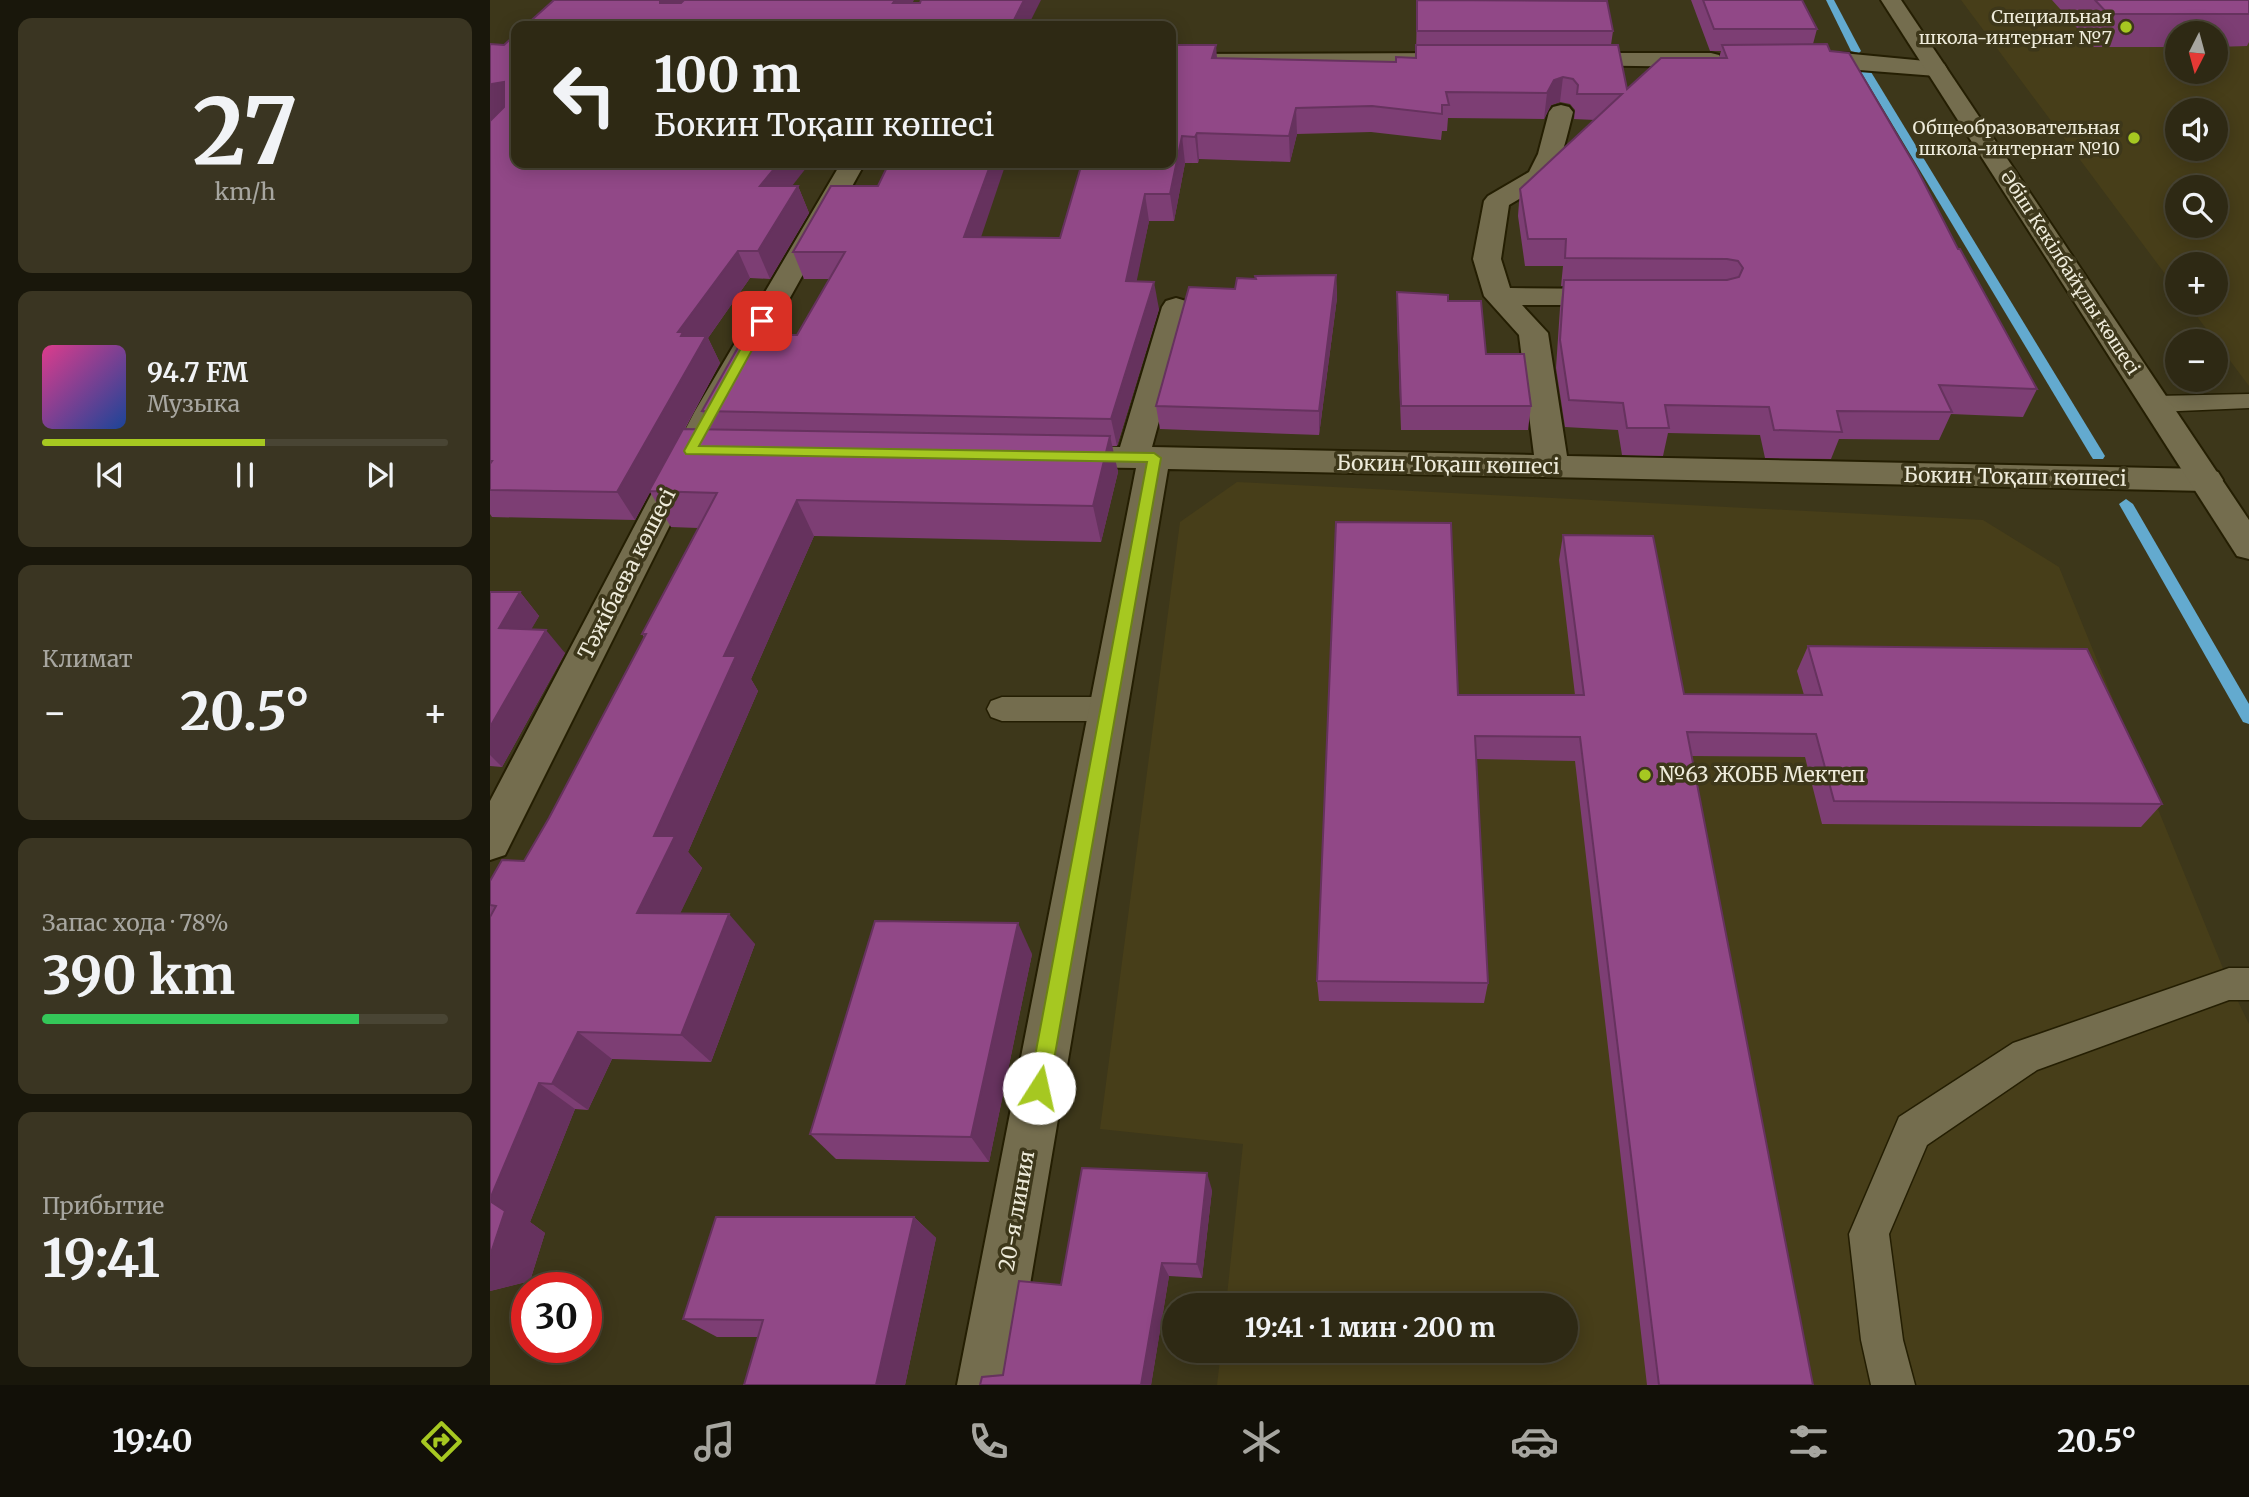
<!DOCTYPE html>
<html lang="ru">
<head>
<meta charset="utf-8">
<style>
	:root { --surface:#2e2914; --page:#3a3522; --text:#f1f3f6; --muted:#a7a6a0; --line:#494534; --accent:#a6c821 }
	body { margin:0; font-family:Merriweather,serif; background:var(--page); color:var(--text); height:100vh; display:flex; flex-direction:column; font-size:26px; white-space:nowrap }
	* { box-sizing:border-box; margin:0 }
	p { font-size:23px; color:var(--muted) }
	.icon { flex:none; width:38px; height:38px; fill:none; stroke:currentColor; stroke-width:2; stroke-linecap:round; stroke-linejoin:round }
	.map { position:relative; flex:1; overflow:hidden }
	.drawer { display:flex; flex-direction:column; gap:18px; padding:18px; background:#19170b; width:490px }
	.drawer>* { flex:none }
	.hud { position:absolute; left:21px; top:21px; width:665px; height:147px; border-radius:14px; box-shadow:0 4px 18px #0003,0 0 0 2px var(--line); background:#2e2914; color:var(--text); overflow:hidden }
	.needle { width:46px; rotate:186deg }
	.fabs { position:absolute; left:1675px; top:21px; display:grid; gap:14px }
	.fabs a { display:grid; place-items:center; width:63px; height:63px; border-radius:50%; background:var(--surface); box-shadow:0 4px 18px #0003,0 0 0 2px var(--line); font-size:35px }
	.speed { position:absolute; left:21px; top:1272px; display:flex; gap:14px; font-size:35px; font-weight:700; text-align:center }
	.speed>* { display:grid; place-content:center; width:91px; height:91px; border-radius:50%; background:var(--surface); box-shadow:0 4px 18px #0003,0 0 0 2px var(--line); line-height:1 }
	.speed .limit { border:10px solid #d22; background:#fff; color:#111 }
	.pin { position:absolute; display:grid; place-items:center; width:60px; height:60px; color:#fff; margin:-30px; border-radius:14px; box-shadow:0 4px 10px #0006 }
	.me { position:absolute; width:77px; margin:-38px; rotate:10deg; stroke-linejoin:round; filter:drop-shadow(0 0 5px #0008) }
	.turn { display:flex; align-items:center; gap:24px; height:147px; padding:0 28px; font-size:32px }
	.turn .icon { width:91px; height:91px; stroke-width:2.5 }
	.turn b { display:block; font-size:49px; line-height:60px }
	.big { font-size:52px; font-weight:700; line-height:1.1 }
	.drawer .widget { flex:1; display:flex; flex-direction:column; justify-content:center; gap:10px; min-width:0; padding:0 24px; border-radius:14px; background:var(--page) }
	.drawer .dial { align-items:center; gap:0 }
	.dial b { font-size:91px; line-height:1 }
	.song { display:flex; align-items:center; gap:21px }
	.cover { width:84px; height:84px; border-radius:10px; background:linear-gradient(135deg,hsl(330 70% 55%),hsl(220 70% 35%)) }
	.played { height:7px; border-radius:4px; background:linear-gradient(90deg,var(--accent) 55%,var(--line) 55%) }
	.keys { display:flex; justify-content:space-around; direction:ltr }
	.heat { display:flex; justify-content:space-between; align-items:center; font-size:38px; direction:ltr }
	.charge { height:10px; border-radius:5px; background:linear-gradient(90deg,#34c759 78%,var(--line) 0) }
	.trip { position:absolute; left:672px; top:1293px; width:416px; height:70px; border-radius:35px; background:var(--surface); box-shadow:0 4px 18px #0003,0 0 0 2px var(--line); font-weight:700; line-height:70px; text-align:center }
	.menu { display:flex; height:112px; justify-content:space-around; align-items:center; background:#121008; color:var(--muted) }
	.menu .icon { width:49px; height:49px }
	.menu .active { color:var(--accent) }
	.menu b { font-size:32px; color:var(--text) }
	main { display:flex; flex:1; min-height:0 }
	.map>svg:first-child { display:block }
</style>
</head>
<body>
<main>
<section class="drawer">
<div class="widget dial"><b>27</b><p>km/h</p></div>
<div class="widget">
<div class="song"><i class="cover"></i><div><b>94.7 FM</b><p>Музыка</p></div></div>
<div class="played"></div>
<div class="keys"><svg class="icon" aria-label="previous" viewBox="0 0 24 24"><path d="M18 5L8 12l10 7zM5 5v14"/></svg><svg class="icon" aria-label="pause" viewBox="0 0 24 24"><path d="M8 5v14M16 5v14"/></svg><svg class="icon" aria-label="next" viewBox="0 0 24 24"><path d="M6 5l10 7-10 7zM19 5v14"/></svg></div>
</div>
<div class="widget"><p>Климат</p>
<div class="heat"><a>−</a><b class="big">20.5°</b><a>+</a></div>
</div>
<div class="widget"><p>Запас хода · 78%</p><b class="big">390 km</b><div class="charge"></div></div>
<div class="widget"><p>Прибытие</p><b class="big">19:41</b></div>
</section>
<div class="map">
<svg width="1759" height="1385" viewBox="0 0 1759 1385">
	<rect width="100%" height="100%" fill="#3d371a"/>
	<!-- built -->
	<g fill="#473e19" fill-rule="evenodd">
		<path d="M1471 0H1759V386L1697 303H1726V264H1687V290ZM1687 33H1726V72H1687ZM1687 110H1726V149H1687ZM1687 187H1726V226H1687Z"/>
		<path d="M747 482 1493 520 1569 567 1739 983 1759 1024V1385H727L731 1351H1076V1306L736 1305 753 1144 610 1129 690 522Z"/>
	</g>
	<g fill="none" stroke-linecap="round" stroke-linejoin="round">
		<!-- stream -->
		<g fill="#63aacf" fill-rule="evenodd">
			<path d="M1336 0H1344L1371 51 1369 53 1361 51Z"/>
			<path d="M1373 70 1381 72 1615 456 1613 459H1603L1601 456 1371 72Z"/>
			<path d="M1636 499 1643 504 1759 704V724L1753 722 1629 504Z"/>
		</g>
		<!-- lane casing -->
		<g stroke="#241e02" stroke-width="3">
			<g id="lane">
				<path d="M1759 394V408L1666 412 1658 409 1654 404 1658 399 1666 396Z"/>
				<path d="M512 697H619L630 701 634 709 630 717 619 721H512L501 717 497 709 501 701Z"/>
				<path d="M1739 968H1759V1000H1739L1547 1070 1437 1145 1399 1234 1413 1340 1425 1385H1381L1371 1340 1359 1234 1409 1117 1523 1043Z"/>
			</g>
		</g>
		<!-- street casing -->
		<g stroke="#241e02" stroke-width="4">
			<g id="street">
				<path d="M959 53 967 55 970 60 967 65 681 68V54Z"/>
				<path d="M1078 53H1221L1229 55 1232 60 1229 65 1221 67 1070 65 1067 60 1070 55Z"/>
				<path d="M1313 53H1352L1446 62 1454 64 1457 69 1454 74 1446 76 1305 65 1302 60 1305 55Z"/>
				<path d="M1071 105 1079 107 1083 112C1077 136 1072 161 1058 182L1019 205 1011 259 1020 288 1124 289 1134 291 1138 297 1134 303 1124 305H1032L1058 333 1077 456 1716 469 1728 472 1733 480 1728 488 1716 491 678 469 523 1385H467L646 468 573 467 562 464 557 456 562 448 573 445 630 447 672 307 676 301 686 298 696 301 700 307 662 447 1044 455 1029 335 994 296 983 259 994 201 998 196 1039 172 1048 154 1059 112 1063 107Z"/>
				<path d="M351 163H375L237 411 15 855 0 860V801L205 411Z"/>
			</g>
		</g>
		<!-- secondary casing -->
		<g stroke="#241e02" stroke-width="4">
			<path id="secondary" d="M1391 0H1411L1759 520V559L1747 556Z"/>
		</g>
		<!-- lane -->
		<use href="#lane" fill="#746d4e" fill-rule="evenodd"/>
		<!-- street -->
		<use href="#street" fill="#746d4e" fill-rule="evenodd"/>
		<!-- secondary -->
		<use href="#secondary" fill="#746d4e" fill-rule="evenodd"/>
	</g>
	<!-- wall -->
	<g fill="#7d3e74">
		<path d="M927 0 1123 31 1121 45 1137 89 1229 58 1231 51H1220L1201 0H1312L1327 29 1323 44 1340 51 1468 249 1547 389 1533 417 1461 414 1449 440 1349 439 1341 459 1275 458 1270 435 1178 433 1173 456 1132 455 1128 430 1075 427 1066 368 1070 308 1073 286H1071L1073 266H1035L1028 216 1030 189 1105 120 1084 119 1085 110 1080 104 1070 102 1061 105 1054 119 958 118 957 131H952L951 140 881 132 807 134 800 162 709 159 708 163H695L684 221H659L646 281 669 309 627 446H622L628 472 611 542 324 536 261 679 268 691 198 852 212 868 190 913 265 944 221 1062 122 1059 98 1110 85 1109 40 1222 55 1233 40 1281 0 1291V881L34 861 59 818 154 637 152 634 208 528 181 527 160 492 145 520 2 517 0 514V44L302 186H308L319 213 280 279 260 278 218 338 230 363 195 429H221L212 411 307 335 339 279H314L303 252 491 238H570L727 58 906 62 926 58Z"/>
		<path d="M1562 0H1759V42L1757 46 1726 47V33H1687V47H1604Z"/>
		<path d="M846 275 847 298 829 435 670 429 666 406 745 289Z"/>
		<path d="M907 292 958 301 996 354 1041 406 1038 430H911L907 316Z"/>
		<path d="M1073 535 1194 694 1314 695 1307 671 1318 646 1672 804 1651 827 1332 824 1315 757 1202 756 1323 1385H1157L1085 761 986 759 998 983 994 1003 829 1001 827 981 968 695H1085L1069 560Z"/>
		<path d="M0 592H30L49 616 41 629 75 653 12 767 0 766Z"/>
		<path d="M542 954 499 1162 346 1159 320 1134Z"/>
		<path d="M722 1190 712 1278 679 1276 661 1385H490L513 1375 571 1285Z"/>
		<path d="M424 1217 446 1238 415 1385H254L268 1337H227L193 1319Z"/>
	</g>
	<!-- shaded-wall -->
	<g fill="#66325e">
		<path d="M170 0H203L180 24 170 3Z"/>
		<path d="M405 0H424L411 26 403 3Z"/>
		<path d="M534 0H551L538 26H521Z"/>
		<path d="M726 45 728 71 722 58Z"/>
		<path d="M1073 77 1070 102 1061 105 1054 119 1057 93 1064 80Z"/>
		<path d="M14 82 26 105 0 126V86L2 84Z"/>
		<path d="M806 108 807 134 800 162 799 136Z"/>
		<path d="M707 133 709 159 708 163 705 137Z"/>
		<path d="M692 136 695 163 684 221 680 194Z"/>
		<path d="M289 163H320L281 213 270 186Z"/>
		<path d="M501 163H516L482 264 474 237Z"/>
		<path d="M308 186 319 213 280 279 268 251Z"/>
		<path d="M655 194 659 221 641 309 636 281Z"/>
		<path d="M248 251 260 278 218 338 230 363 145 520 127 492 188 332Z"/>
		<path d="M846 275 847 298 829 435V411Z"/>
		<path d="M664 282 669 309 627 446 621 419Z"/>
		<path d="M620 436 628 472 611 542 603 506Z"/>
		<path d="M307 500 324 536 261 679 268 691 198 852 212 868 176 943 147 913 164 836 234 656Z"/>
		<path d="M30 592 49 616 29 651 9 628Z"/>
		<path d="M56 630 75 653 12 767 0 755V727Z"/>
		<path d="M239 914 265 944 221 1062 191 1035Z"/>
		<path d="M528 923 542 954 499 1162 481 1137Z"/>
		<path d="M88 1032 122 1059 98 1110 62 1084Z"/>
		<path d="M49 1083 85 1109 40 1222 55 1233 40 1281 0 1291V1199Z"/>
		<path d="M717 1173 722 1190 712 1278 707 1264Z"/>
		<path d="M424 1217 446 1238 415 1385H386Z"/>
		<path d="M672 1263 679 1276 661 1385H651Z"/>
	</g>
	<!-- building -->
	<g fill="#914887" stroke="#66325e" stroke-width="2">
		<path d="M64 0H170V3H191L194 0H405L403 3H430L431 0H534L521 26H35Z"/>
		<path d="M927 0 1117 1 1123 31H927Z"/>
		<path d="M1213 0H1312L1327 29H1224Z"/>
		<path d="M1605 0H1759V14H1618Z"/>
		<path d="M26 34V163H289L270 186H308L268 251H248L188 332H193L191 336H216L127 492 0 490V464L2 461H0V121L14 107V82L2 84 0 86V44L14 45Z"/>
		<path d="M1337 44 1340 51 1359 53 1427 169 1468 249H1470L1547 389 1449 385 1462 412 1347 411 1352 432 1284 430 1279 407 1175 405 1179 428H1137L1133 403 1079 400 1070 340 1074 280H1237L1249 277 1253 268 1248 261 1237 259 1075 258 1076 239H1038L1030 189 1132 94H1087L1088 85 1083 79 1073 77 1064 80 1057 93 956 92 959 105H952V114L882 106 806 108 799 136 707 133 705 137 692 136 680 194H655L636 281 664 282 621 419 212 411 255 335H307L355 252H303L341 186H388L399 163H501L474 237 570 238 592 163H681V50L682 45H726L722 58 906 62V57L926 58V45H1128L1137 89 1171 58H1237L1232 45Z"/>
		<path d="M846 275 829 411 666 406 699 287 745 289 747 278 766 279 765 276Z"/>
		<path d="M907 292 958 295V301H991L996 354H1034L1041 406H911Z"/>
		<path d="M193 429 620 436 603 506 307 500 234 656H246L164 836H185L147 913 239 914 191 1035 88 1032 62 1084 49 1083 0 1199V917L6 906 0 905V881L12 860 34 861 59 818 156 634H152L227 493 159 491Z"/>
		<path d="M846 522 961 523 968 695H1094L1073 535 1163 536 1194 694 1332 695 1318 646 1597 649 1672 804 1344 801 1326 734 1197 732 1323 1385H1169L1090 737 985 736 998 983 827 981Z"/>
		<path d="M0 592H30L9 628 56 630 0 727Z"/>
		<path d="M385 921 528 923 481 1137 320 1134Z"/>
		<path d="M592 1168 717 1173 707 1264 672 1263 651 1385H490L492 1377 513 1375 529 1281 571 1285Z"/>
		<path d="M0 1201 15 1211 0 1256Z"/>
		<path d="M226 1217H424L386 1385H254L273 1320 193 1319Z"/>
	</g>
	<!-- route -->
	<path fill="#a6c821" stroke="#6c8215" stroke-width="2" d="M272 317 278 321 209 446 664 453 671 458 559 1088 556 1095 549 1098 542 1095 539 1088 657 462 196 454 194 451 266 321Z"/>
	<!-- markers -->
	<g fill="#a6c821" stroke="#3d371a" stroke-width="2.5">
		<circle cx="1636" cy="27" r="7"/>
		<circle cx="1644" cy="138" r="7"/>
		<circle cx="1155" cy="775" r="7"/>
	</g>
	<g text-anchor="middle" stroke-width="7" stroke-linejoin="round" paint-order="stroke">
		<!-- far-poi labels -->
		<g font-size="18" fill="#eeebda" stroke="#3d371a" text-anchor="end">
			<text x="1622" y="23">Специальная<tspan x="1622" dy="21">школа-интернат №7</tspan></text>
			<text x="1630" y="134">Общеобразовательная<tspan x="1630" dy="21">школа-интернат №10</tspan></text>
		</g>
		<!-- far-street labels -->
		<g font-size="18" fill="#eeebda" stroke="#3d371a">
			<text transform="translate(1580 273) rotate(57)" y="6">Әбіш Кекілбайұлы көшесі</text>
		</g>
		<!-- street labels -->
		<g font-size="21" fill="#eeebda" stroke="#3d371a">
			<text transform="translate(958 465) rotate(1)" y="7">Бокин Тоқаш көшесі</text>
			<text transform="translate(1525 477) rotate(1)" y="7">Бокин Тоқаш көшесі</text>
			<text transform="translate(137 574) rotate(-63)" y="7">Тәжібаева көшесі</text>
			<text transform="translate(527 1211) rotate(-80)" y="7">20-я линия</text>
		</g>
		<!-- poi labels -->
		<g font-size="21" fill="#eeebda" stroke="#3d371a" text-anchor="start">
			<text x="1169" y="782">№63 ЖОББ Мектеп</text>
		</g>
	</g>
</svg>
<div class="fabs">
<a><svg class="needle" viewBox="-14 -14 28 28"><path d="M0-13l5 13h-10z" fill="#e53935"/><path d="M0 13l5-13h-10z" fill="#a7a6a0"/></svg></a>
<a><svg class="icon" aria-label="sound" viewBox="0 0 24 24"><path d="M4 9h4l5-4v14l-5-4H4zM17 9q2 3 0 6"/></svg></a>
<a><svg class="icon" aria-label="search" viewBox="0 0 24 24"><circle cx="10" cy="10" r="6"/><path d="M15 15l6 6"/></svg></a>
<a>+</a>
<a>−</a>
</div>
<div class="speed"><div class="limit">30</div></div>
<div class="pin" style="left:272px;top:321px;background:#d93025"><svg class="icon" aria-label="arrive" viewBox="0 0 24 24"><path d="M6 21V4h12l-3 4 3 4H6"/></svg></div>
<svg class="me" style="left:549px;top:1088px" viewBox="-20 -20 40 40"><circle r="19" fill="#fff"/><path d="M0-13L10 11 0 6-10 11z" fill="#a6c821"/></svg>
<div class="trip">19:41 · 1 мин · 200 m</div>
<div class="hud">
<div class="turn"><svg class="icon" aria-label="left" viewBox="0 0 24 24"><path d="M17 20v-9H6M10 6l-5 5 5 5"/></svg><div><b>100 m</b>Бокин Тоқаш көшесі</div></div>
</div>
</div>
</main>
<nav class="menu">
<b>19:40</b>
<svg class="icon active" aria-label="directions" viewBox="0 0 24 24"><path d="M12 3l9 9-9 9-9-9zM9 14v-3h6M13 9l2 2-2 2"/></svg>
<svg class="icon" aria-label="music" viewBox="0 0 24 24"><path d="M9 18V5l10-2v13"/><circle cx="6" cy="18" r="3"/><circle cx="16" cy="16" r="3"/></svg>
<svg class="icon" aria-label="phone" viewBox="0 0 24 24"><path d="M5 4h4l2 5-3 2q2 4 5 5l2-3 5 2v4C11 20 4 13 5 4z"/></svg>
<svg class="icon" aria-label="climate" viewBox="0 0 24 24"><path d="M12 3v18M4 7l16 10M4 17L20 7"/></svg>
<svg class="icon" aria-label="car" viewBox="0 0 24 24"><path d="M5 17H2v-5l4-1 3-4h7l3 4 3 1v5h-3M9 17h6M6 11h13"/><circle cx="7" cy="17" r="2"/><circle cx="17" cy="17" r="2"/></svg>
<svg class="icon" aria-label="filters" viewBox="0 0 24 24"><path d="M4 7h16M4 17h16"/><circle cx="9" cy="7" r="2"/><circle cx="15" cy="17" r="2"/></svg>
<b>20.5°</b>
</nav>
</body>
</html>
